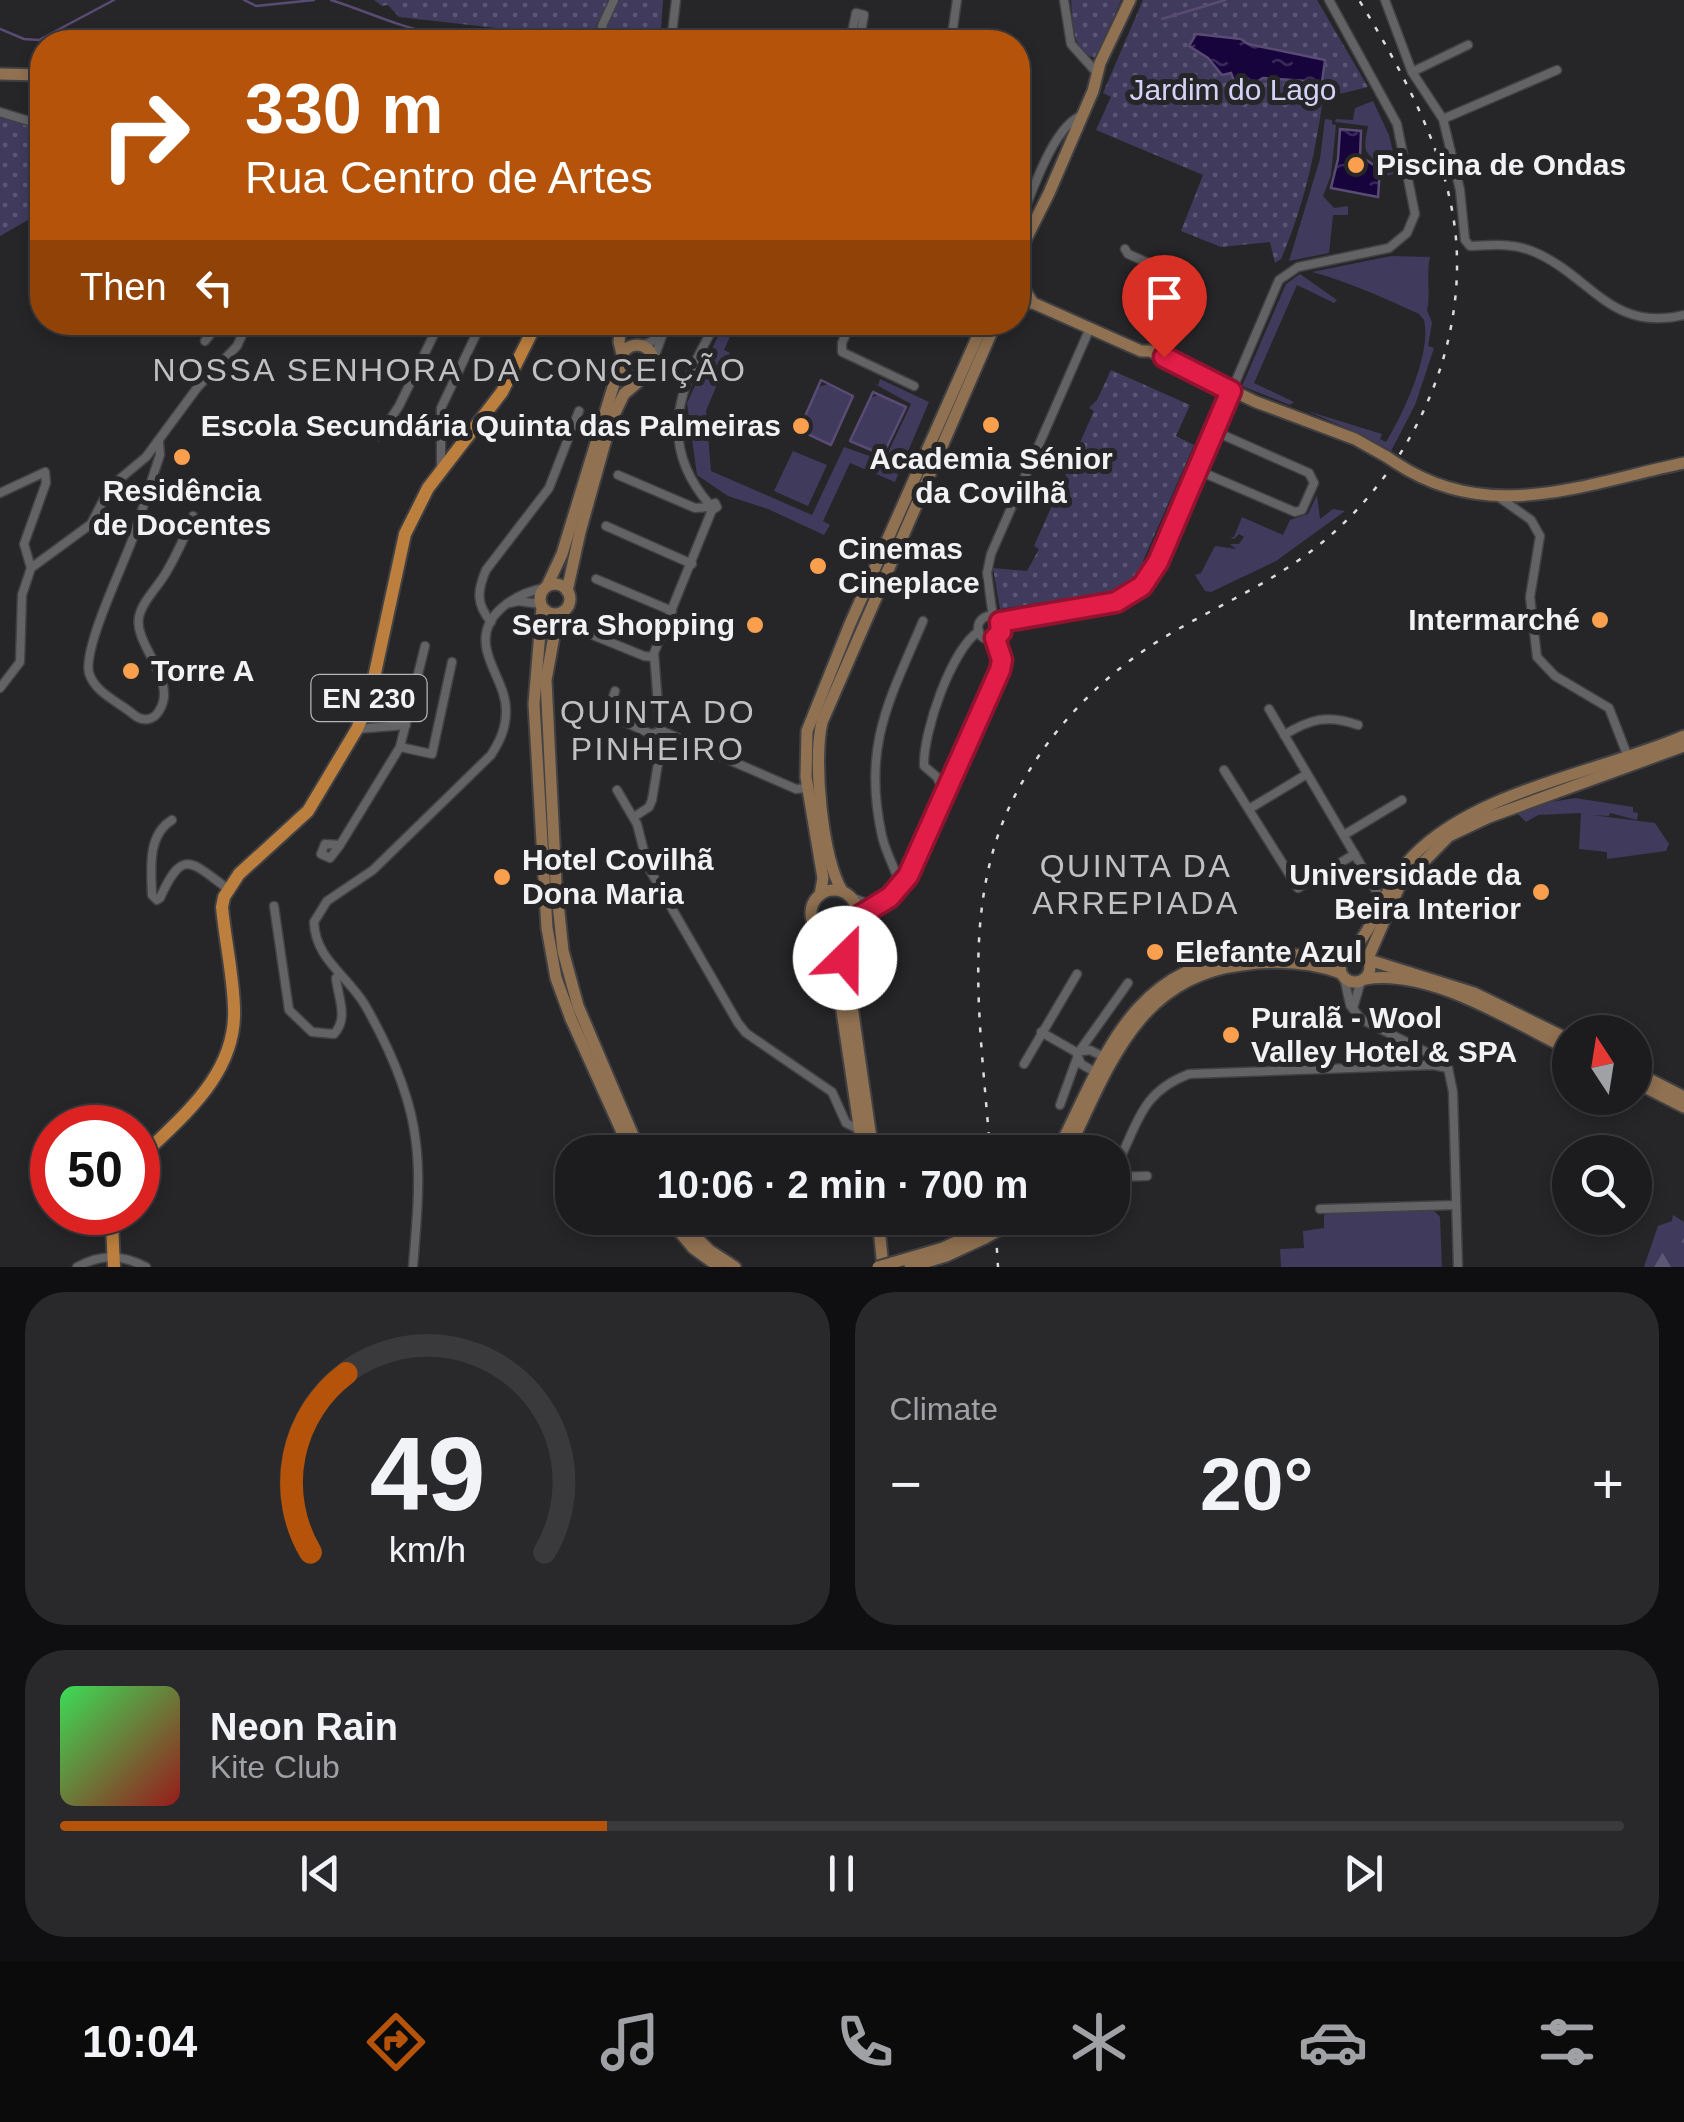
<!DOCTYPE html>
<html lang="en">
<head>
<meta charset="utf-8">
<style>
	:root { --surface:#1c1c1f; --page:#29292c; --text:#f1f3f6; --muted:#a0a1a4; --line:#3a3a3d; --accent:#b45309 }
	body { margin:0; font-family:Arial,sans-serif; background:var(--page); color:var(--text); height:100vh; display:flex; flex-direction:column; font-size:38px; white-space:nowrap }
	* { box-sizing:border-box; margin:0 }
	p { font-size:32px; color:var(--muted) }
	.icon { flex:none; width:55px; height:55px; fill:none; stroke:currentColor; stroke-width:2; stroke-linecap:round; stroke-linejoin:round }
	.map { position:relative; height:1267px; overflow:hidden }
	.details { display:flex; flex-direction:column; gap:25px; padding:25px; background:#0f0f11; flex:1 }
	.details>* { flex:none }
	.hud { position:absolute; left:30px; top:30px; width:1000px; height:305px; border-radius:40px; box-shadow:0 5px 15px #0003,0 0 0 2px var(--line); background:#b45309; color:#fff; overflow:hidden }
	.needle { width:65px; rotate:348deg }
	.tools { position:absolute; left:1552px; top:1015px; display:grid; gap:20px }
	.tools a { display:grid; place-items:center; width:100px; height:100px; border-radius:50%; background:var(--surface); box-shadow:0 5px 15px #0003,0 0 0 2px var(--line); font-size:50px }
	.speed { position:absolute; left:30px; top:1105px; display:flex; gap:20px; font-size:50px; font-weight:700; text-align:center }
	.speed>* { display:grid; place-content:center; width:130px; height:130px; border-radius:50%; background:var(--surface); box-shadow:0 5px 15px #0003,0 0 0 2px var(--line); line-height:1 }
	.speed .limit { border:15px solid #d22; background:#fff; color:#111 }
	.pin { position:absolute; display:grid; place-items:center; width:85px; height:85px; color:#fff; margin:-102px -42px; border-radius:50% 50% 50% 0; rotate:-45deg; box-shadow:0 0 10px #0007 }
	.pin .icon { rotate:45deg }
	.me { position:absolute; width:110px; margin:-55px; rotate:23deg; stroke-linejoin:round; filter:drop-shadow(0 0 8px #0008) }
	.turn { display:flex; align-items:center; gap:35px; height:210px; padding:0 50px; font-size:45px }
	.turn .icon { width:130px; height:130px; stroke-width:2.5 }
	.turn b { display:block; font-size:70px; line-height:85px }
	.then { display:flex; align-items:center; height:95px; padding:0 50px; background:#0003; gap:20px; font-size:38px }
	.big { font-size:75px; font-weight:600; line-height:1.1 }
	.details .card { flex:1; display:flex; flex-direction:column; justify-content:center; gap:15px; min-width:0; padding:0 35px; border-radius:40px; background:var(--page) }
	.details .dial { align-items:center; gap:0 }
	.dial svg { height:260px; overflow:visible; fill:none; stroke:var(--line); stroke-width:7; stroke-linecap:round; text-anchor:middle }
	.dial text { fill:var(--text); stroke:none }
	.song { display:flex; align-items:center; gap:30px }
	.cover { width:120px; height:120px; border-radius:15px; background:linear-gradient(135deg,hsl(130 70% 55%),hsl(0 70% 35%)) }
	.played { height:10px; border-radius:5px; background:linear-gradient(90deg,var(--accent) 35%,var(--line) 35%) }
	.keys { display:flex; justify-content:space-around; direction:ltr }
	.heat { display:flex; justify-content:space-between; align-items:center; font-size:55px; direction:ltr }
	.details .tiles { flex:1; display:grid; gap:25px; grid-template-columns:1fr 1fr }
	.card:last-child { grid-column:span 2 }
	.trip { position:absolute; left:555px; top:1135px; width:575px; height:100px; border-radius:40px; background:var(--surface); box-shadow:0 5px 15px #0003,0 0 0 2px var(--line); font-weight:600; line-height:100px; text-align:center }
	.tabs { display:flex; height:160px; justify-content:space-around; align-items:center; background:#0b0b0c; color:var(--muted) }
	.tabs .icon { width:70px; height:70px }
	.tabs .current { color:var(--accent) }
	.tabs b { font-size:45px; color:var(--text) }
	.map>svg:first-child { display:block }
</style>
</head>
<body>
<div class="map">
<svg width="1684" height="1267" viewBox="0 0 1684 1267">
	<defs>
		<pattern id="forest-firs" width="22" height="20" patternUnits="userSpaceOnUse" patternTransform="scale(2.5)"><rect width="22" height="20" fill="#403a5d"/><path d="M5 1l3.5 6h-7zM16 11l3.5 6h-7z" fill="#5c5775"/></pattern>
		<pattern id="park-dots" width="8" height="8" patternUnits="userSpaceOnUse" patternTransform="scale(2.5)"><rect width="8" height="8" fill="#403a5d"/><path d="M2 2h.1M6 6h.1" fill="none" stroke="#5c5775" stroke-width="1.8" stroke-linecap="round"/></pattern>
		<pattern id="water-ripples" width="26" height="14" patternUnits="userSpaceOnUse" patternTransform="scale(2.5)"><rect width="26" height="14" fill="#17043c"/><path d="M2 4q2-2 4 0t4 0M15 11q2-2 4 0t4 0" fill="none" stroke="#392959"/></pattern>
	</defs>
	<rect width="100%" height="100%" fill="#262629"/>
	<!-- grass -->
	<g fill="#403a5d">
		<path d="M1373 101 1389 135 1398 173 1385 176 1384 168C1363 150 1363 153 1368 126L1335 122 1336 119 1353 120 1355 108Z"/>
		<path d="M1325 119 1332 120V124L1336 125 1331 175 1323 196 1334 208 1348 206V215H1333L1329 253 1289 261 1320 159Z"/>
		<path d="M1391 256 1430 257C1426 273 1431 299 1427 310L1432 323 1428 346 1434 348 1415 405 1391 451 1363 435 1307 411 1382 434 1380 439 1386 442C1403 414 1432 353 1424 320L1419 314C1384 298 1349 282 1312 272Z"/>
		<path d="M1300 274 1337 300 1334 303 1297 285 1254 383 1294 402 1290 405 1242 386 1286 284Z"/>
		<path d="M730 323H736L724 350 730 353 706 411 711 471 812 515 844 447 884 461 911 404 873 383 878 385 880 379 929 402 895 482 850 463 823 521 830 525 824 535 768 509 728 496 697 475 687 403 717 338Z"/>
		<path d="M828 384 853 396 831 445 799 430 818 387Z"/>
		<path d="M879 395 906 407 883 455 850 441 870 398Z"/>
		<path d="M793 451 827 465 808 506 774 491Z"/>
		<path d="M1317 495 1320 519 1333 509 1345 511 1276 561 1211 592 1205 591 1195 575 1201 573 1215 546 1236 549 1230 544H1239L1244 537 1239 534 1234 539 1230 537H1234L1242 517 1283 535 1290 520 1308 514Z"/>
		<path d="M1575 798 1633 807V812L1638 813 1637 820 1610 813 1609 816 1592 815 1655 823 1669 844 1666 851 1607 859V852L1579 849 1581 813 1538 815 1526 822 1518 814 1545 803Z"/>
		<path d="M1432 1209 1440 1217 1442 1267H1281L1280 1249 1304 1248 1303 1231 1324 1228V1215L1329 1213Z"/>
	</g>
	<!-- forest -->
	<path fill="url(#forest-firs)" d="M1673 1215 1684 1222V1267H1644L1658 1226 1672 1221Z"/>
	<!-- park -->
	<g fill="url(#park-dots)">
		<path d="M374 0H609L599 26 603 42H552L550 34 399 17 388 5 382 6Z"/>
		<path d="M618 0H663L660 42H610L607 21Z"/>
		<path d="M1071 0H1121L1096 58C1071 53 1073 21 1071 0Z"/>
		<path d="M1143 0H1317L1368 87 1323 98C1315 155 1304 206 1281 259L1275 263 1270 242 1221 247 1181 231 1203 175 1096 130 1111 97 1103 93Z"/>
		<path d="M0 116 42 131V212L0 236Z"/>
		<path d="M1111 370 1190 405 1176 436 1194 445 1143 561 1148 565 1131 586 1104 598 1102 593 1000 609 993 568 1027 571 1039 549 1034 546 1094 411 1089 408 1097 400Z"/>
	</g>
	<!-- water -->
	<g fill="url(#water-ripples)" stroke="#594b73" stroke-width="2.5">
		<path d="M1196 34 1241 39 1248 44 1325 60 1322 82 1263 78 1231 98 1227 87 1235 83 1231 73 1222 75 1208 58 1189 46Z"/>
		<path d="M1340 129 1361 131 1360 156 1380 169 1378 197 1331 188 1338 159Z"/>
	</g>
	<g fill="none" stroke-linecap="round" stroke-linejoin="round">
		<!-- stream -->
		<g stroke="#594b73" stroke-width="2.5">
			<path d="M244 0 256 6 314 0"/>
			<path d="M331 0C361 9 406 30 435 33 486 39 541 18 589 42"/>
			<path d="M1162 19 1225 0"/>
			<path d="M0 29 24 39 39 40 114 0"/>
			<path d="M821 380 853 396 831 445 799 430Z"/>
			<path d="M873 392 906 407 883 455 850 441Z"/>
		</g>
		<!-- street casing -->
		<g stroke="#414144" stroke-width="11">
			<g id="street">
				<path d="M1064 0 1071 44 1097 73"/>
				<path d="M1385 0 1412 72 1443 119 1460 190 1465 240 1470 246C1492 245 1512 243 1532 251 1591 275 1610 333 1684 315"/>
				<path d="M607 42 602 26 614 0"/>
				<path d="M671 42 676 0"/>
				<path d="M850 42 856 13 864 15 859 42"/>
				<path d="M951 42 957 0"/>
				<path d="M1412 72 1468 45"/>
				<path d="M0 112 42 125"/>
				<path d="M1443 119 1557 70"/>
				<path d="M1018 227C1030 198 1053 124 1083 115"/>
				<path d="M1125 249 1128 254 1153 265 1136 304"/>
				<path d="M851 322 842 343V352L914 386"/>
				<path d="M205 341 220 322"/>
				<path d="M641 345 651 342 664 328"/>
				<path d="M653 361 667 322"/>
				<path d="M379 436 399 406 440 322"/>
				<path d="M159 442 160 455C151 481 143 508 134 535 124 564 83 647 89 673 95 693 119 702 133 714 142 722 153 721 159 711 179 681 133 644 139 617 142 601 159 586 167 571 177 554 186 534 193 516"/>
				<path d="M441 468V408L482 322"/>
				<path d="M1197 470 1295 512 1302 510 1314 483 1309 473 1214 431"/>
				<path d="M618 475 695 508 710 507"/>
				<path d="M0 493 45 472 46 483 24 544 31 568"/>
				<path d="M1500 498 1531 520 1540 536 1530 597 1537 657 1555 676 1609 708 1628 757"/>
				<path d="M715 503 717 507 712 510 710 505Z"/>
				<path d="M710 505C655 443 680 384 717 322"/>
				<path d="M712 510 654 653 660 730 796 789 807 788"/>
				<path d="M606 526 692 564"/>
				<path d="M596 579 672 611"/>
				<path d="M510 603 518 601 540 604"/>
				<circle cx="990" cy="628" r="12"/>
				<path d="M993 617 987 573 991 554 1090 328"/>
				<path d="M491 622C476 604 477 591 486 570L549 488 579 411"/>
				<path d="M1000 622 1116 602 1142 586 1158 563 1279 280 1298 267 1389 248 1407 233 1415 214 1397 124 1329 0"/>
				<path d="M590 634 644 656 653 657"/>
				<path d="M0 688 20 662 22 595 31 568 91 524 110 487 146 457 197 388 237 346 248 322"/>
				<path d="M615 691 608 714 651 734 661 732"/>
				<path d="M1269 709 1381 899"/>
				<path d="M357 729 406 725"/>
				<path d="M1284 735C1310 719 1328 714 1358 725"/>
				<path d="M400 747 432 754 452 662"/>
				<path d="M1224 770 1298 888 1355 854"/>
				<path d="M617 790 637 824 648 867 738 1023 746 1033 832 1092 846 1123 860 1130"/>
				<path d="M945 794 937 777 924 766C923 732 951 650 979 631"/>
				<path d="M1249 809 1307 774"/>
				<path d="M634 817 649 807 652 800 663 733"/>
				<path d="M172 820C147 835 151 869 152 895L157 900 160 898C183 847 191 862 228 889"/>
				<path d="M1344 835 1402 800"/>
				<path d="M340 845 330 858 321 854 325 844 340 845 400 747 425 646"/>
				<path d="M1366 873 1394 879"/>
				<path d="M901 887C896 870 886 854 882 836 862 746 889 701 923 621"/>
				<path d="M851 897 866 903 878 902"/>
				<path d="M274 906 289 1010 312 1032 334 1034C349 1018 338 998 336 978L340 974"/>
				<path d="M856 919 890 897 908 877 1000 670 1002 660 995 638"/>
				<path d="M1344 977 1350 1005 1361 1019 1438 1058 1448 1068 1453 1092 1458 1267"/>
				<path d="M1353 1008 1361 981"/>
				<path d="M1041 1032 1076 1052"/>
				<path d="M1081 1049 1128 983"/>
				<path d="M1024 1064 1077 974"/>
				<path d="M1385 1065C1395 1058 1398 1044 1390 1034"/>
				<path d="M1095 1072 1081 1064 1076 1052 1090 1050 1104 1057"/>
				<path d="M1060 1105 1077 1058"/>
				<path d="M1112 1173C1138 1130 1136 1094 1189 1074L1433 1065 1448 1068"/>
				<path d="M1112 1177 1147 1176"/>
				<path d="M1320 1209 1456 1205"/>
				<path d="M77 1267C101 1254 121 1254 146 1267"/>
				<path d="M413 1267C416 1227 421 1183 416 1143 411 1095 389 1047 365 1005 348 976 315 959 314 922L327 901 373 870 491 755C500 741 506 728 506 711 506 689 492 672 487 651 478 615 515 594 544 588"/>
			</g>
		</g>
		<!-- secondary casing -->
		<g stroke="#414144" stroke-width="15">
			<g id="secondary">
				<path d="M0 74 42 75"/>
				<path d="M1018 255 1049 193 1093 91 1100 63 1130 0"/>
				<path d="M1018 280 1033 303"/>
				<path d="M1018 303H1033L1141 351H1150L1256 402 1355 439 1387 457"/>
				<path d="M621 322 619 342 622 354"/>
				<circle cx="637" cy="361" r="16"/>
				<path d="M1396 463C1490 525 1583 484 1684 463"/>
				<circle cx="555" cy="599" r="15"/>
				<path d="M547 586 562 554 621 361"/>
				<path d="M567 591 580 532 611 421 624 394 645 376"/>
				<path d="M542 608 534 704 547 928 556 978 571 1019 631 1152"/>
				<path d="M563 612 556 625 546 680 556 884 563 951 578 1006 640 1152"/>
				<circle cx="834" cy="913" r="23"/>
				<path d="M842 891C822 856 813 761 822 722L996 322"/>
				<path d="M820 895 823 878 806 777 807 731 850 624 984 322"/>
				<path d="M848 931 845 958 873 1152"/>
				<path d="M825 935 835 964 863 1152"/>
				<circle cx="1355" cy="967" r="15"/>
				<path d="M1351 952C1377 925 1384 886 1413 856 1477 790 1600 772 1684 736"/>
				<path d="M1368 958 1399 887 1449 836 1489 817 1684 746"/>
				<path d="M1369 960 1474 993 1570 1040"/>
				<path d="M1365 979C1430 968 1513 1022 1570 1050"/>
				<path d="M1635 1072 1684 1097"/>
				<path d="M1635 1082 1684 1107"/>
				<path d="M1057 1152C1104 1061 1128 968 1247 955 1280 951 1313 959 1346 955"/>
				<path d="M1067 1152C1108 1070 1136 977 1242 965 1275 960 1310 962 1341 973"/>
				<path d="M668 1218 693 1248 719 1267"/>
				<path d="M677 1218 709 1250 735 1267"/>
				<path d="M878 1218 883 1267"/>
				<path d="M892 1263 943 1248 984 1229"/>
				<path d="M910 1267 946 1256 985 1238"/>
			</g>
		</g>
		<!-- primary casing -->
		<g stroke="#414144" stroke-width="16">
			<g id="primary">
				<path d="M138 1160C181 1117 237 1075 234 1008 233 974 225 940 222 907L224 897 239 874 308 811 357 729 369 701 405 534 428 488 502 392 537 322"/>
				<path d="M114 1267 112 1224 114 1212"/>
			</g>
		</g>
		<!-- street -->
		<use href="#street" stroke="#636366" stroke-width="8"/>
		<!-- secondary -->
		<use href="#secondary" stroke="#907151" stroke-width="11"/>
		<!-- primary -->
		<use href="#primary" stroke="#bd7f3d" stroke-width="12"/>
		<!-- rail -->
		<g stroke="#dcdcde" stroke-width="2.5" stroke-dasharray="5 10" stroke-linecap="butt">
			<path d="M990 1152C982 1032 957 899 1019 788 1051 730 1096 682 1152 645 1198 615 1250 594 1296 562 1401 491 1470 358 1455 229 1445 148 1401 69 1359 0"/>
			<path d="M995 1218 998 1267"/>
		</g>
		<!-- secondary-bridge casing -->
		<g stroke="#414144" stroke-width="15" stroke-linecap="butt">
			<g id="secondary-bridge">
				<path d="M1387 457 1396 463"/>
				<path d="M984 1229 1003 1218"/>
				<path d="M985 1238 1008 1225"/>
				<path d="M878 1267 892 1263"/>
			</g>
		</g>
		<!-- secondary-bridge -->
		<use href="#secondary-bridge" stroke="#907151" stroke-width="11"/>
	</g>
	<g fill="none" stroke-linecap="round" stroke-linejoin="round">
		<!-- route casing -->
		<g stroke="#92132f" stroke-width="25">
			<path id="route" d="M845 958 846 936 856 918 890 897 908 876 1000 670 1002 660 995 638 1001 632 1000 622 1116 602 1142 586 1158 562 1231 391 1164 357"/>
		</g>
		<!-- route -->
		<use href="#route" stroke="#e11d48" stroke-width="18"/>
	</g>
	<!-- markers -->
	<g fill="#f99f4d" stroke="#262629" stroke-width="4">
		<circle cx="1356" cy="165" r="10"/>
		<circle cx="991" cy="425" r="10"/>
		<circle cx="801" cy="426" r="10"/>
		<circle cx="182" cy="457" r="10"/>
		<circle cx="818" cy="566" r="10"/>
		<circle cx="1600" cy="620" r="10"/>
		<circle cx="755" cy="625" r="10"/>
		<circle cx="131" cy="671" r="10"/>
		<circle cx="502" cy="877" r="10"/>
		<circle cx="1541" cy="892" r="10"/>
		<circle cx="1155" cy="952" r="10"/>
		<circle cx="1231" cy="1035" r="10"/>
	</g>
	<g text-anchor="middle" stroke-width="10" stroke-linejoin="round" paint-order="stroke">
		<!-- shield labels -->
		<rect fill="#262629" stroke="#b5b5b7" stroke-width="2.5" x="311.5" y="675" width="115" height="46" rx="8"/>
		<g font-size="28" font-weight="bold" fill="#f2f2f4">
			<text x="369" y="708">EN 230</text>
		</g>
		<!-- park labels -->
		<g font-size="30" fill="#d5d2f7" stroke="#262629">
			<text x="1233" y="100">Jardim do Lago</text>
		</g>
		<!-- poi labels -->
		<g font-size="30" font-weight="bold" fill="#f2f2f4" stroke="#262629" text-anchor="start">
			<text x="1376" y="175">Piscina de Ondas</text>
			<text x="781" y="436" text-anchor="end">Escola Secundária Quinta das Palmeiras</text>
			<text x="991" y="469" text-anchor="middle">Academia Sénior<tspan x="991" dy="34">da Covilhã</tspan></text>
			<text x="182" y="501" text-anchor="middle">Residência<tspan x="182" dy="34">de Docentes</tspan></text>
			<text x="838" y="559">Cinemas<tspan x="838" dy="34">Cineplace</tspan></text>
			<text x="1580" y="630" text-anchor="end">Intermarché</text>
			<text x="735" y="635" text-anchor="end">Serra Shopping</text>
			<text x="151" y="681">Torre A</text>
			<text x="522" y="870">Hotel Covilhã<tspan x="522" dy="34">Dona Maria</tspan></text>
			<text x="1521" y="885" text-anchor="end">Universidade da<tspan x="1521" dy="34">Beira Interior</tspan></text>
			<text x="1175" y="962">Elefante Azul</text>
			<text x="1251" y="1028">Puralã - Wool<tspan x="1251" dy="34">Valley Hotel &amp; SPA</tspan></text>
		</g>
		<!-- neighbourhood labels -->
		<g font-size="32" letter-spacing="2.5" fill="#c0c0c3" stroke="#262629">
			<text x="450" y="381">NOSSA SENHORA DA CONCEIÇÃO</text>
			<text x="658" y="723">QUINTA DO<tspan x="658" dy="37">PINHEIRO</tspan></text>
			<text x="1136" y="877">QUINTA DA<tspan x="1136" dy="37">ARREPIADA</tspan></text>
		</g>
	</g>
</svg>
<div class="tools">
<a><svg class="needle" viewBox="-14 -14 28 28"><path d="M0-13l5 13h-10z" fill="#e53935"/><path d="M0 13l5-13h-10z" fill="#a0a1a4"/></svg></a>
<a><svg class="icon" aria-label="search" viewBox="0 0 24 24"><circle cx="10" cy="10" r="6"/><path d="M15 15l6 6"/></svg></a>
</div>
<div class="speed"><div class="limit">50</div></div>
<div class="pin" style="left:1164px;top:357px;background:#d93025"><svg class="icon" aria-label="arrive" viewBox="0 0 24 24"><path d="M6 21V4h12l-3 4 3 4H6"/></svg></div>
<svg class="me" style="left:845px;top:958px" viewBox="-20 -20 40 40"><circle r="19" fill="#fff"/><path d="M0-13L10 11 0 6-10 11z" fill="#e11d48"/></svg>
<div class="trip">10:06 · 2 min · 700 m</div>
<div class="hud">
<div class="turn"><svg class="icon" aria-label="right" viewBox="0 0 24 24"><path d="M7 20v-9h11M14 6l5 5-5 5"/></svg><div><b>330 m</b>Rua Centro de Artes</div></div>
<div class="then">Then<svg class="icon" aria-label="left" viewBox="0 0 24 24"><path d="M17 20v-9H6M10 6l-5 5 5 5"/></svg></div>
</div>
</div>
<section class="details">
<div class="tiles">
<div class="card dial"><svg viewBox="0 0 100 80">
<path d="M14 69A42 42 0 1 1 86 69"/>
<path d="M14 69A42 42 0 0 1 25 14" stroke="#b45309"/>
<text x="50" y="56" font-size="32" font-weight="700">49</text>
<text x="50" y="72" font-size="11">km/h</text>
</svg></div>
<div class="card"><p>Climate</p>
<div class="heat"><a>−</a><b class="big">20°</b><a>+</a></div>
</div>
<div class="card">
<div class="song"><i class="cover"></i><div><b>Neon Rain</b><p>Kite Club</p></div></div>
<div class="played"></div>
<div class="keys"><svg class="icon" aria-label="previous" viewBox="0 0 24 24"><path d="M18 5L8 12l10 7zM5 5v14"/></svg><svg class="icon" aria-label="pause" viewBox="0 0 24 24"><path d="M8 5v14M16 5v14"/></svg><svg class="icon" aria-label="next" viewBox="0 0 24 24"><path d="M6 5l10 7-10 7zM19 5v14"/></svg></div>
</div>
</div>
</section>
<nav class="tabs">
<b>10:04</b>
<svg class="icon current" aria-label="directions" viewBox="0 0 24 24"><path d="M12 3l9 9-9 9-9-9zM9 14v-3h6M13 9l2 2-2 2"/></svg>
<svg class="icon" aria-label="music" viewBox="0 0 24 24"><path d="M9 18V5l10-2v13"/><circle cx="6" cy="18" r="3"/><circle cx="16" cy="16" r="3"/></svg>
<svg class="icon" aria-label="phone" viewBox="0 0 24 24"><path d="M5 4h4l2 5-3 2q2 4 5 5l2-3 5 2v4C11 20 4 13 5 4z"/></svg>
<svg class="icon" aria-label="climate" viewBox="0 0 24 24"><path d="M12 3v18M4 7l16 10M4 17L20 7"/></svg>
<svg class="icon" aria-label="car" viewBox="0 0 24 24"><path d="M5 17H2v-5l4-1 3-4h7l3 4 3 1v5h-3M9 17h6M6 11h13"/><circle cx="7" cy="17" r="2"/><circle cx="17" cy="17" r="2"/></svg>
<svg class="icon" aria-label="filters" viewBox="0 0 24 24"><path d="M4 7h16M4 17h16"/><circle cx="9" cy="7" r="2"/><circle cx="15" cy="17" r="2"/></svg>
</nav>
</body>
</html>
